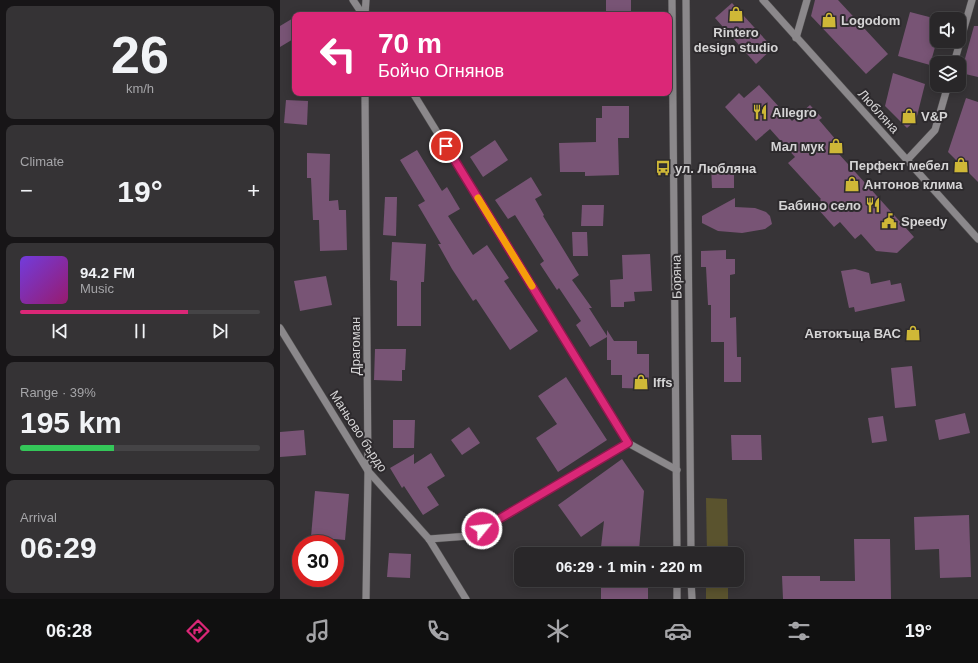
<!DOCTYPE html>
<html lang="en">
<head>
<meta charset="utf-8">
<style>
	:root { --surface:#292729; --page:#353335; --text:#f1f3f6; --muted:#a5a5a8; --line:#454446; --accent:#db2777 }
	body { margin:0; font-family:Helvetica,sans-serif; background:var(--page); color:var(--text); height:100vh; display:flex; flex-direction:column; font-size:15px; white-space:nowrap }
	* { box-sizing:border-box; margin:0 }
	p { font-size:13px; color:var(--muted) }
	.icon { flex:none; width:22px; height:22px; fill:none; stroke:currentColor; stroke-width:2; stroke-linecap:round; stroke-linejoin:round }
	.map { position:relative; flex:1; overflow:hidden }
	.panel { display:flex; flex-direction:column; gap:6px; padding:6px; background:#171517; width:280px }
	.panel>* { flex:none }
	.banner { position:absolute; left:12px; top:12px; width:380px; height:84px; border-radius:8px; box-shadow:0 2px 10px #0003,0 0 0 1px var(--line); background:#db2777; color:#fff; overflow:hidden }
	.buttons { position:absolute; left:650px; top:12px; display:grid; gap:8px }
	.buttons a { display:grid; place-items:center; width:36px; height:36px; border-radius:8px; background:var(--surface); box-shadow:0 2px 10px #0003,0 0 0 1px var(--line); font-size:20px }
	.speed { position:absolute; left:12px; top:535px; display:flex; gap:8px; font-size:20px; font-weight:700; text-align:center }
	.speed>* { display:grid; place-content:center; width:52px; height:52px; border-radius:50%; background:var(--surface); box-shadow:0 2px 10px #0003,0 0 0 1px var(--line); line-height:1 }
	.speed .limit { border:6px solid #d22; background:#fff; color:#111 }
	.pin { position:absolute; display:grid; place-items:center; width:34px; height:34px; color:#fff; margin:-17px; border:2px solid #fff; border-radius:50%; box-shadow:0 1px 4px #0007 }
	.me { position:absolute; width:44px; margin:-22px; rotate:61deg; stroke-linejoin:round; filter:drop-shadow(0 0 3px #0008) }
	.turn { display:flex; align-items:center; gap:14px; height:84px; padding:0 20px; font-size:18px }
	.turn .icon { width:52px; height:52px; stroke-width:2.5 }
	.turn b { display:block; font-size:28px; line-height:34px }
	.big { font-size:30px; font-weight:600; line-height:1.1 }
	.panel .tile { flex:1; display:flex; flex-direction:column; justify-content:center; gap:6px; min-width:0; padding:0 14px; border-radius:8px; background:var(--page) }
	.panel .dial { align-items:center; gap:0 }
	.dial b { font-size:52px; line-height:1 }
	.song { display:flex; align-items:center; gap:12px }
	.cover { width:48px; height:48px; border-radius:6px; background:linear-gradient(135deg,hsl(260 70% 55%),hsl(320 70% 35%)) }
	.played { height:4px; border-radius:2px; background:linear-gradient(90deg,var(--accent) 70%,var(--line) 70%) }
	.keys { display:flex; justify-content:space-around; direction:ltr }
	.heat { display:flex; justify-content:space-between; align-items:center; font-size:22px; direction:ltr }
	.charge { height:6px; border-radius:3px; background:linear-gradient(90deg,#34c759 39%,var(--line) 0) }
	.trip { position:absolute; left:234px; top:547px; width:230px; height:40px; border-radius:8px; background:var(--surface); box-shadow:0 2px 10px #0003,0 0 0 1px var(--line); font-weight:600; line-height:40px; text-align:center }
	.tabs { display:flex; height:64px; justify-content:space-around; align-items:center; background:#101010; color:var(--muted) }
	.tabs .icon { width:28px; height:28px }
	.tabs .selected { color:var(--accent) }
	.tabs b { font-size:18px; color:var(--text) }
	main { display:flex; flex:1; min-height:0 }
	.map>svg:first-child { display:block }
</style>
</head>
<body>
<main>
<section class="panel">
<div class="tile dial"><b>26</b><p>km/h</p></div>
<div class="tile"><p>Climate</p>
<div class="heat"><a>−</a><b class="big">19°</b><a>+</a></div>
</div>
<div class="tile">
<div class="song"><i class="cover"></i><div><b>94.2 FM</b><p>Music</p></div></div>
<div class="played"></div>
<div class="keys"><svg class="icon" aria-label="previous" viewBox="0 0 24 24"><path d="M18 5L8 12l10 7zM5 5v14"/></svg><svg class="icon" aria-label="pause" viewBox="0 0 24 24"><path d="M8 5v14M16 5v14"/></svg><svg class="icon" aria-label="next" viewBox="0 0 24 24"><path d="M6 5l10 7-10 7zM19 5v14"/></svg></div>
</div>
<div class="tile"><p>Range · 39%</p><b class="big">195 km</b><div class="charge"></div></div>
<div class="tile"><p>Arrival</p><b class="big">06:29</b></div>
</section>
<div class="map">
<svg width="698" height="599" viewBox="0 0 698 599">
	<rect width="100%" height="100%" fill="#373437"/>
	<!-- green -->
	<g fill="#5a532e">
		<path d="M426 498 447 499 448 554H427Z"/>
		<rect x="426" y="582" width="22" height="17"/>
	</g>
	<!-- building -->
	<g fill="#785475">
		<rect x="326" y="0" width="25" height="15"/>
		<path d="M535 0H558L608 54 586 74 531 16Z"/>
		<path d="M452 3 493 48 476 64 435 18Z"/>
		<path d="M630 12 657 19V40L650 65 618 56Z"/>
		<path d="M15 17V38L0 47V26Z"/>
		<path d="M694 26H698V77L681 73Z"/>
		<path d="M613 73 645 84 636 120 627 128 605 106Z"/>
		<path d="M479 85 512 121 530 105 542 118 539 120 563 148 558 153 634 237 617 253 596 251 581 234 575 239 560 222 554 227 538 209 544 204 540 200 541 199 508 163 515 157 490 129 476 141 445 107 459 93 464 98Z"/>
		<path d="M686 98 698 102V182L668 152Z"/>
		<path d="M6 100 28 101 27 125 4 123Z"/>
		<path d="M322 106H349V138H338L339 175 305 176V172H280L279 143 316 142V118H322Z"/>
		<path d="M215 140 228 160 203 177 190 157Z"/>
		<path d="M137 150 162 191 167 187 180 209 168 216 193 255 207 245 229 278 224 281 258 331 230 350 196 299 193 301 172 269 158 244H161L138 205 145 201 120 160Z"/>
		<path d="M27 153 50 154 49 201 58 200 59 210H66L67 250 40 251 39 220H33L31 178H27Z"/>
		<path d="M454 164V188H432L431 165Z"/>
		<path d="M251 177 262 195 255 199 264 215 263 216 299 275 292 280 312 308H309L327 336V330L334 341H357V354H369V389L342 388V375H331V360H327V337L310 347 296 325 301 321 279 288 277 290 260 264 264 261 235 215 228 219 215 200Z"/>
		<path d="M105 197H117L116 236 103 235Z"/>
		<path d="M455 198V207L475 208 486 212 490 216 492 224 485 229 462 233 438 231 422 223V216Z"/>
		<path d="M302 205H324L323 226H301Z"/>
		<path d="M292 232H307L308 256H293Z"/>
		<path d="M112 242 146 244 144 282H141V326H117V281L110 280Z"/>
		<path d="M446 250V259H455V274L450 275V318L456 317 457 357H461V382H444V342H431V305H428L426 267H421V251Z"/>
		<path d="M370 254 372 291 354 292 355 301 344 302V307H331L330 280 343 279 342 255Z"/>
		<path d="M575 269 589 273 591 284 610 280 611 285 621 283 625 301 575 312 574 307 569 308 561 271Z"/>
		<path d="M46 276 52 305 20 311 14 281Z"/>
		<path d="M95 349H126L125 370H122V381L94 380Z"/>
		<path d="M632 366 636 406 615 408 611 368Z"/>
		<path d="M286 377 327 440 278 472 256 438 277 424 258 396Z"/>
		<path d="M685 413 690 433 659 440 655 420Z"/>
		<path d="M603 416 607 441 592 443 588 418Z"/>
		<path d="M113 420H135L134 448H113Z"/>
		<path d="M189 427 200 443 182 455 171 440Z"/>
		<path d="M24 430 26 455 0 457V432Z"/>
		<path d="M451 435H481L482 460H452Z"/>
		<path d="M151 453 165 476 147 487 159 505 143 515 124 486 122 488 110 468 134 454V464Z"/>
		<path d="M342 459 364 491 359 550 321 547 324 521 301 537 278 505Z"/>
		<path d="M35 491 69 494 65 540 31 537Z"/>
		<path d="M689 515 691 577 660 578 659 549 635 550 634 517Z"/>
		<path d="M574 539H610L611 599H503L502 576H540V581H575Z"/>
		<path d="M109 553 131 554 130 578 107 577Z"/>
		<rect x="321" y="580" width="47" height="19"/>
	</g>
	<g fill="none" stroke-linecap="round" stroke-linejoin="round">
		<!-- minor casing -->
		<g stroke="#525051" stroke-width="8">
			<g id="minor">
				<path d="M73 0 83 15"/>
				<path d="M392 0 397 554"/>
				<path d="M406 0 411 554"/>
				<path d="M483 0 698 239"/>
				<path d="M85 15 86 0"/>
				<path d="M516 38 527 0"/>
				<path d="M674 63 692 0"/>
				<path d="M85 93 88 471 86 599"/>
				<path d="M133 93 348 443 397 470"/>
				<path d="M627 160 655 130 668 85"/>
				<path d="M0 328 88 471 149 539 186 599"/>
				<path d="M149 539 189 536 229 514 348 443"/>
				<path d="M397 580V599"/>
				<path d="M411 580 412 599"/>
			</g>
		</g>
		<!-- minor -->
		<use href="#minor" stroke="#8b888b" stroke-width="7"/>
	</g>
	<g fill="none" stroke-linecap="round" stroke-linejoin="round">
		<!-- route casing -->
		<g stroke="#8e194d" stroke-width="10">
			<path id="route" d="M166 146 348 443 202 529"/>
		</g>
		<!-- route -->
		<use href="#route" stroke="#db2777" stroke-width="7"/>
		<!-- slow -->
		<path stroke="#f59e0b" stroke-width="7" d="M198 198 252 286"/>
	</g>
	<!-- icons -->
	<defs>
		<g id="shop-bare" transform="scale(1.2)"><path d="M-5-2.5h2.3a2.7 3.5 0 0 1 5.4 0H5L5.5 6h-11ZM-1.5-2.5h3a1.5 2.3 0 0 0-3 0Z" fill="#cfb837" stroke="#2d2a2d" stroke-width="2.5" paint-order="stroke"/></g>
		<g id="restaurant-bare" transform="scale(1.2)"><path d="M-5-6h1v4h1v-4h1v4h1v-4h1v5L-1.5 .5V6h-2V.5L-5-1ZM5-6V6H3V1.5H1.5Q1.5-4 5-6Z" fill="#cfb837" stroke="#2d2a2d" stroke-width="2.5" paint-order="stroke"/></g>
		<g id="bus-bare" transform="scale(1.2)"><path d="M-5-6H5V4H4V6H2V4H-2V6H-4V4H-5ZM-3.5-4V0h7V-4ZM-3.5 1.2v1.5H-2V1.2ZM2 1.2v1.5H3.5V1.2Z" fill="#cfb837" stroke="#2d2a2d" stroke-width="2.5" paint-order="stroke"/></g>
		<g id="civic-bare" transform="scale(1.2)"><path d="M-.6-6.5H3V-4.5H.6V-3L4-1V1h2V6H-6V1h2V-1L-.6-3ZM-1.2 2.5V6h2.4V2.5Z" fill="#cfb837" stroke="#2d2a2d" stroke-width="2.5" paint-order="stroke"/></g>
	</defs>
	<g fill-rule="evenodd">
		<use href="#shop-bare" x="456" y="14"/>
		<use href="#shop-bare" x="549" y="20"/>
		<use href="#restaurant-bare" x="480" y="112"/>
		<use href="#shop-bare" x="629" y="116"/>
		<use href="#shop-bare" x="556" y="146"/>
		<use href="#shop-bare" x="681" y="165"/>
		<use href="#bus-bare" x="383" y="168"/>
		<use href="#shop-bare" x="572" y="184"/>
		<use href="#restaurant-bare" x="593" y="205"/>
		<use href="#civic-bare" x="609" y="221"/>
		<use href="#shop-bare" x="633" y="333"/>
		<use href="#shop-bare" x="361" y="382"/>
	</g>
	<g text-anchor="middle" stroke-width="4" stroke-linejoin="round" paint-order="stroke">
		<!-- poi labels -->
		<g font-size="13" font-weight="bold" fill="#d5d4d5" stroke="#2d2a2d" text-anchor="start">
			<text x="561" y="25">Logodom</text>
			<text x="456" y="37" text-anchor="middle">Rintero<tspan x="456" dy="15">design studio</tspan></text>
			<text x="492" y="117">Allegro</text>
			<text x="641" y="121">V&amp;P</text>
			<text x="544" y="151" text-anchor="end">Мал мук</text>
			<text x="669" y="170" text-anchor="end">Перфект мебел</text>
			<text x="395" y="173">ул. Любляна</text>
			<text x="584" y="189">Антонов клима</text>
			<text x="581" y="210" text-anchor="end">Бабино село</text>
			<text x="621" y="226">Speedy</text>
			<text x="621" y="338" text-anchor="end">Автокъща ВАС</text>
			<text x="373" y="387">Iffs</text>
		</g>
		<!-- street labels -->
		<g font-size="13" fill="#d5d4d5" stroke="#2d2a2d">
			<text transform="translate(599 111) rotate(48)" y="5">Любляна</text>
			<text transform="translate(396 277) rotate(-91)" y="5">Боряна</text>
			<text transform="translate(75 346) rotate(-90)" y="5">Драгоман</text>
			<text transform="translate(79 431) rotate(57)" y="5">Маньово бърдо</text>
		</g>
	</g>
</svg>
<div class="buttons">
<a><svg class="icon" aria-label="sound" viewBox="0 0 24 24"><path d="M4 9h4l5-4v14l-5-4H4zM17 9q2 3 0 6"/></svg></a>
<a><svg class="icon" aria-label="layers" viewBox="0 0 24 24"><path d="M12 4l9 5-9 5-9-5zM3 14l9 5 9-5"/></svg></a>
</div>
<div class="speed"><div class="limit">30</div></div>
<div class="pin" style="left:166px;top:146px;background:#d93025"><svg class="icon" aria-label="arrive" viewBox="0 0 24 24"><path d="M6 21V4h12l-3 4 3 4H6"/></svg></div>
<svg class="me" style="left:202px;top:529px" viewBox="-20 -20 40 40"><circle r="17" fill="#db2777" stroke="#fff" stroke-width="3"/><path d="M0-11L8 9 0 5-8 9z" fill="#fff"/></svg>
<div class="trip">06:29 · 1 min · 220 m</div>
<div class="banner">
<div class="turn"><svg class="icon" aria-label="left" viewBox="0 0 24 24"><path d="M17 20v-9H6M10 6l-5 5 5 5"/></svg><div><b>70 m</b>Бойчо Огнянов</div></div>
</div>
</div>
</main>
<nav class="tabs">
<b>06:28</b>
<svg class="icon selected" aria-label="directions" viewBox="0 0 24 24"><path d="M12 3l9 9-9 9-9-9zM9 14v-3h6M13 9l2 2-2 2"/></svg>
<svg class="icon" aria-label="music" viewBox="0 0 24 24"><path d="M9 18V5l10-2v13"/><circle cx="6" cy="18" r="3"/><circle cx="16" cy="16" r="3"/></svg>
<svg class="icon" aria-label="phone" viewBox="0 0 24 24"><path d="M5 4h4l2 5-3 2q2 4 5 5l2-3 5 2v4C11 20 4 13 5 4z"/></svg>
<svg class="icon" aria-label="climate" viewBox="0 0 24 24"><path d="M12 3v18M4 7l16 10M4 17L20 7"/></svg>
<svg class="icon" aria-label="car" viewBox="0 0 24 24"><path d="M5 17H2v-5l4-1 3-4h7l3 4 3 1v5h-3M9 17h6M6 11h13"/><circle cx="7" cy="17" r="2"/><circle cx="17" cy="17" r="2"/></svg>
<svg class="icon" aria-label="filters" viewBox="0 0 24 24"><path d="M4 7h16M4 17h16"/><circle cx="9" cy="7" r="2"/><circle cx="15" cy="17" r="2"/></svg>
<b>19°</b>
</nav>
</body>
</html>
